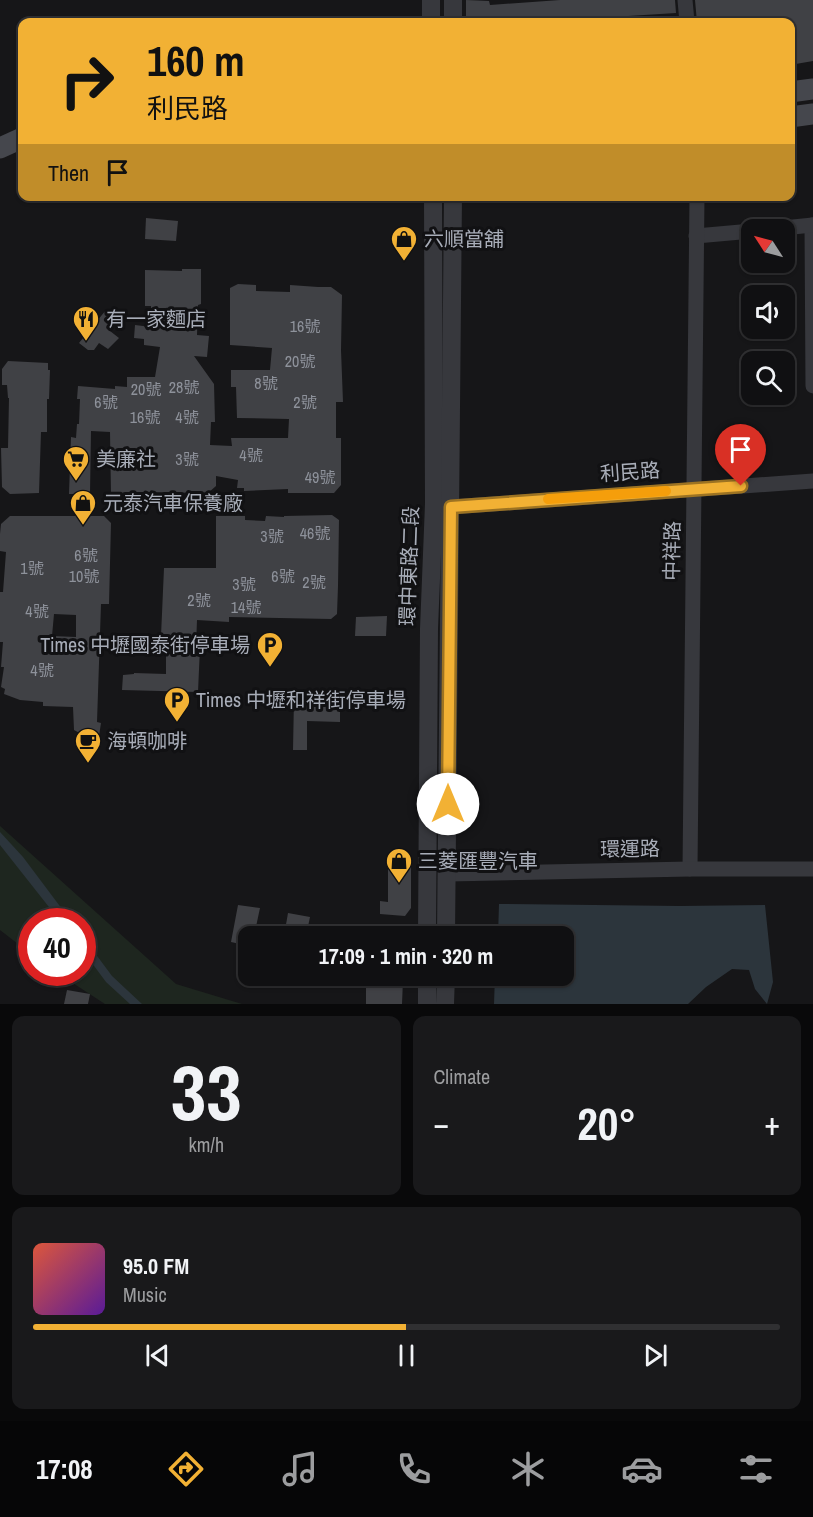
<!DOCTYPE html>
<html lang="en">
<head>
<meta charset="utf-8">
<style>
	:root { --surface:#101012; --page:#19191b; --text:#f1f3f6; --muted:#9c9d9f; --line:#303032; --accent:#f2b134 }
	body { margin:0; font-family:"Archivo Narrow","Noto Sans TC",sans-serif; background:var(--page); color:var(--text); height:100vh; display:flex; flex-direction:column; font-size:22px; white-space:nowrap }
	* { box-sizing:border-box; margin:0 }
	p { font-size:20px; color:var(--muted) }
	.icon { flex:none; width:33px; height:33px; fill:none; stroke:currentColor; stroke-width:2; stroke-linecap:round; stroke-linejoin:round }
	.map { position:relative; height:1004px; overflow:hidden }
	.details { display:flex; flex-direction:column; gap:12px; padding:12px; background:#09090a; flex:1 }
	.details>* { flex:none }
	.hud { position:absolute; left:18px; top:18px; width:777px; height:183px; border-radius:12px; box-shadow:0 2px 4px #0004,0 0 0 2px var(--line); background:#f2b134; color:#111; overflow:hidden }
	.needle { width:39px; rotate:306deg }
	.controls { position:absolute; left:741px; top:219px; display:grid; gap:12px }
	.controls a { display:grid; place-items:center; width:54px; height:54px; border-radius:12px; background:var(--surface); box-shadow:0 2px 4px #0004,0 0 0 2px var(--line); font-size:30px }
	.speed { position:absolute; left:18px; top:908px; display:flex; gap:12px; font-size:30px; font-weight:700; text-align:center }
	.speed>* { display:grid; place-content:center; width:78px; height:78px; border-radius:50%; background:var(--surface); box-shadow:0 2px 4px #0004,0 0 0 2px var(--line); line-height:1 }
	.speed .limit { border:9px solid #d22; background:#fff; color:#111 }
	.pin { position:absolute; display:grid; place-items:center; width:51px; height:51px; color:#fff; margin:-62px -26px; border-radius:50% 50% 50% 0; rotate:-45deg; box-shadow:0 0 6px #0007 }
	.pin .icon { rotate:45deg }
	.me { position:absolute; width:66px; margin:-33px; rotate:0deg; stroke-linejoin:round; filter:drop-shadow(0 0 4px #0008) }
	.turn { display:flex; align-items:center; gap:21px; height:126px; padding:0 30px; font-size:27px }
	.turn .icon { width:78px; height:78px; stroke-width:2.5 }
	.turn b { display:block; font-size:42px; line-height:51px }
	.then { display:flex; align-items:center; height:57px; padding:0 30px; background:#0003; gap:12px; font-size:22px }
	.big { font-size:45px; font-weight:700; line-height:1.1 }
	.details .tile { flex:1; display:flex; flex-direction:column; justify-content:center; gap:9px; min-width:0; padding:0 21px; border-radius:12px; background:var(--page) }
	.details .dial { align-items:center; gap:0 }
	.dial b { font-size:78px; line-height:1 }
	.song { display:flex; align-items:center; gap:18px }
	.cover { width:72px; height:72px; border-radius:9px; background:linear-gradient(135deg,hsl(10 70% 55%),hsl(270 70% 35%)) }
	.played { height:6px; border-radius:3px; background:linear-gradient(90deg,var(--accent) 50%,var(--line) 50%) }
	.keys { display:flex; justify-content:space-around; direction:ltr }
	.heat { display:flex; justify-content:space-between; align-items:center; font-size:33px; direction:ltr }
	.details .tiles { flex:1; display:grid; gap:12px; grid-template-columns:1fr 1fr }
	.tile:last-child { grid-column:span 2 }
	.trip { position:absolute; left:238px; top:926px; width:336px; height:60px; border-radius:12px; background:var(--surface); box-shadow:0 2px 4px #0004,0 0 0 2px var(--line); font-weight:700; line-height:60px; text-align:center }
	.menu { display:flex; height:96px; justify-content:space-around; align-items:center; background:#060607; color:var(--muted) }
	.menu .icon { width:42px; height:42px }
	.menu .on { color:var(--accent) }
	.menu b { font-size:27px; color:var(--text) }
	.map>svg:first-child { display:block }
</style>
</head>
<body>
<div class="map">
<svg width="813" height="1004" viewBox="0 0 813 1004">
	<rect width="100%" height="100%" fill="#161618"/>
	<!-- green -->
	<path fill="#1e261f" d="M0 826 176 984 242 1004H105L56 972H82V921H32L31 954 0 930Z"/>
	<!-- water -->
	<g fill="#2c353c">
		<path d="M0 832 23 857 71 921H60L0 845Z"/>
		<path d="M499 904 680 906 765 905 773 982 767 1004 755 989 749 970 732 969 706 987 688 1004H494L495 975H564V936H498Z"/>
		<path d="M83 937 112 976 142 1004H130L106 982 83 951Z"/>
	</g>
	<!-- building -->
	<g fill="#404145" fill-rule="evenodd">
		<path d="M466 0 489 1 490 5 560 0H675L676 13 533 22H466Z"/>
		<path d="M695 0H813V61L790 65V22H697Z"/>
		<path d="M146 218 178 221 176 241 145 239Z"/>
		<path d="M182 269H201V304L198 305 197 335 209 336 207 357 194 356 214 384 215 422H211L210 445 232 446 231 438H288L289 419 237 418 236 387H231V370H270L272 348 230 345V288L238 284 256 285V291L290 292V285L318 287H331L342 295 341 350 343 402H336V438H341V485L334 493H288V489L244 491V488H237L238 480 216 476V486L208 493 140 492V494L111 495 110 432 91 431 90 494H69L71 437 76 438 77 424H79L80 399H77L78 386 115 389V386L127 387V377H155L160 347 144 345V339L134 338 135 325 151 327V306H145V270L182 271Z"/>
		<path d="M106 310 114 317 110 324H115L110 331 119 338 108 349 99 343 94 350H88L79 343Z"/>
		<path d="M8 361 48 363V370H50L49 399H47V432H41L39 493 10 494 2 487 1 448H8L9 398H8L7 385H2V369Z"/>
		<path d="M332 515 339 520 338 586 337 614 331 619 229 617V622L197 620 196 647H200L198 692 122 690 123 675 134 674V673L166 674V654L136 653V651L123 653 124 641 129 636H161L164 568H216V516H245V520L265 521 266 516 284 517V516Z"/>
		<path d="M10 516H104L111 523 109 604H101L97 722 101 723 99 736 95 738 87 737 74 730 73 707 43 706V702L20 700 4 694 5 689 1 687 4 667H1L3 642H0V592H3L6 552 0 551V534L1 524ZM54 614 76 615V637L52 636Z"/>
		<path d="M387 616 386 636H355L356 617Z"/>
		<path d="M294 698 319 699V704L340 705V722L307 721V750H293Z"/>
		<path d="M388 866 411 867V908L405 916 380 914V901L388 902Z"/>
		<path d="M238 905 260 908 254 936H249V946L231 942Z"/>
		<path d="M288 913 310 917 306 936H284Z"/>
		<path d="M370 978 403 980 402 1004H366V985L371 982Z"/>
		<path d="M67 990 90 994 88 1004H64Z"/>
	</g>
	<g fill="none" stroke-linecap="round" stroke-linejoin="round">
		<!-- minor -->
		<g stroke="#37383d" stroke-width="15">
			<path d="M685 0 687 22"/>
			<path d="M812 225 813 386"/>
			<path d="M763 230 813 225"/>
			<path d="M696 236 752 231"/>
			<path d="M451 507 813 481"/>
			<path d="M690 869 697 196"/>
			<path d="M448 874 690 869H813"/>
		</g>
		<!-- tertiary -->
		<g stroke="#37383d" stroke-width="18">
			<path d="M431 0V22"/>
			<path d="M453 0V22"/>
			<path d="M427 936 429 629 434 504 433 196"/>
			<path d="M446 936 453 196"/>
			<path d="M427 1004V975"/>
			<path d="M445 1004 446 975"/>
		</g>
		<!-- secondary -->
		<g stroke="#45474d" stroke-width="21">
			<path d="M790 92 813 89"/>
			<path d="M790 117 813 114"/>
			<path d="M0 148 22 138"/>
		</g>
	</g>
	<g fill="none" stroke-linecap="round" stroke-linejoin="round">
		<!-- route casing -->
		<g stroke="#9d7322" stroke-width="15">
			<path id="route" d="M448 804 451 507 741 486"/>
		</g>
		<!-- route -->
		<use href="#route" stroke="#f2b134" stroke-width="10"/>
		<!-- slow -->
		<path stroke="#f59e0b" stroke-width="10" d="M548 499 666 491"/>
	</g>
	<!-- icons -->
	<defs>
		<g id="shop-pin" transform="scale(1.35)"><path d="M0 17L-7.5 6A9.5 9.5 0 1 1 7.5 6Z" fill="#f2b134" stroke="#111113"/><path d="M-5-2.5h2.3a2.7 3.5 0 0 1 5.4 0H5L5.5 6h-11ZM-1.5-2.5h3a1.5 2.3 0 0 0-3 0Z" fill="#111"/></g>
		<g id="restaurant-pin" transform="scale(1.35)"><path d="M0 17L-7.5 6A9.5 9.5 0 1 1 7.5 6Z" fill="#f2b134" stroke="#111113"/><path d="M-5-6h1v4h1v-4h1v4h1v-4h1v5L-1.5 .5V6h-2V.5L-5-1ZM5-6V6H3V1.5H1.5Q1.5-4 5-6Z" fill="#111"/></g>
		<g id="supermarket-pin" transform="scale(1.35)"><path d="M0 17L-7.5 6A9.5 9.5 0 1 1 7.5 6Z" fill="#f2b134" stroke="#111113"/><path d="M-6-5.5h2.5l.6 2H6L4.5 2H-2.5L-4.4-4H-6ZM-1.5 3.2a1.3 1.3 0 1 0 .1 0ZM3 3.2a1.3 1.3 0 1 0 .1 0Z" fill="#111"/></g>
		<g id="parking-pin" transform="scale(1.35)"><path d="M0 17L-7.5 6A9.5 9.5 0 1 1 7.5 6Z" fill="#f2b134" stroke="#111113"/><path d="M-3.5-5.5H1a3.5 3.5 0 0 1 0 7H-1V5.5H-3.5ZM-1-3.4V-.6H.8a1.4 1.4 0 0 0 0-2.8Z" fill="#111"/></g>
		<g id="cafe-pin" transform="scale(1.35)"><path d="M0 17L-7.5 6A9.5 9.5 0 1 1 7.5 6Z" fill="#f2b134" stroke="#111113"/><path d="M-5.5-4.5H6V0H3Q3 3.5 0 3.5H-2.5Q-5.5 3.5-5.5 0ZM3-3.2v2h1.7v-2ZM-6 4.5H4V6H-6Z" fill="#111"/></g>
	</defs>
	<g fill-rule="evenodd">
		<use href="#shop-pin" x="404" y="239"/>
		<use href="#restaurant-pin" x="86" y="319"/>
		<use href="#supermarket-pin" x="76" y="459"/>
		<use href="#shop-pin" x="83" y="503"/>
		<use href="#parking-pin" x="270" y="645"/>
		<use href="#parking-pin" x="177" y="700"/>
		<use href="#cafe-pin" x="88" y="741"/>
		<use href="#shop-pin" x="399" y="861"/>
	</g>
	<g text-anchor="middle" stroke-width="6" stroke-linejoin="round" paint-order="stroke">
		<!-- number labels -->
		<g font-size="16" fill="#8e929b">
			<text x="305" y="332">16號</text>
			<text x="300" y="367">20號</text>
			<text x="266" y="389">8號</text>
			<text x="184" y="393">28號</text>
			<text x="146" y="395">20號</text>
			<text x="106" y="408">6號</text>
			<text x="305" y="408">2號</text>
			<text x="145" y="423">16號</text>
			<text x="187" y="423">4號</text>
			<text x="251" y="461">4號</text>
			<text x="187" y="465">3號</text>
			<text x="320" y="483">49號</text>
			<text x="315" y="539">46號</text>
			<text x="272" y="542">3號</text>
			<text x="86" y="561">6號</text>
			<text x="32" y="574">1號</text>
			<text x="84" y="582">10號</text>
			<text x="283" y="582">6號</text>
			<text x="314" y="588">2號</text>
			<text x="244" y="590">3號</text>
			<text x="199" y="606">2號</text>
			<text x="246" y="613">14號</text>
			<text x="37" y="617">4號</text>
			<text x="42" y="676">4號</text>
		</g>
		<!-- poi labels -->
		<g font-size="20" fill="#a8adb8" stroke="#111113" text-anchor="start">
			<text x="424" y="246">六順當舖</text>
			<text x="106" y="326">有一家麵店</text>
			<text x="96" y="466">美廉社</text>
			<text x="103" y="510">元泰汽車保養廠</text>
			<text x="250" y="652" text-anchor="end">Times 中壢國泰街停車場</text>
			<text x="196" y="707">Times 中壢和祥街停車場</text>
			<text x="107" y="748">海頓咖啡</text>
			<text x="418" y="868">三菱匯豐汽車</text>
		</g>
		<!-- street labels -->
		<g font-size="20" fill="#a8adb8" stroke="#111113">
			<text transform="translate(630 472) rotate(-4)" y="7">利民路</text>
			<text transform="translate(672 551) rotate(-89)" y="7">中祥路</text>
			<text transform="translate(409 566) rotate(-88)" y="7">環中東路二段</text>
			<text transform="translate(630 849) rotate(-1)" y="7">環運路</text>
		</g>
	</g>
</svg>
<div class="controls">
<a><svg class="needle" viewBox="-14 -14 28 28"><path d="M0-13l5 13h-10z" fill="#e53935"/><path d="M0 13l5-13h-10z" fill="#9c9d9f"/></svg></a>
<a><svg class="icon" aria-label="sound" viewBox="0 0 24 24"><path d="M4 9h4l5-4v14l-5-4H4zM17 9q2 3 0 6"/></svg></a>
<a><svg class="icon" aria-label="search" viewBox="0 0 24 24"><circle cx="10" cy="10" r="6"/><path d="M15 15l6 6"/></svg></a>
</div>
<div class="speed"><div class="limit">40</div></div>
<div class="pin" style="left:741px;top:486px;background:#d93025"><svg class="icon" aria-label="arrive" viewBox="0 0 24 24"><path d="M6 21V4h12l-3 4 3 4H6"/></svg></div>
<svg class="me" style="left:448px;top:804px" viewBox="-20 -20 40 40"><circle r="19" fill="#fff"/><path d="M0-13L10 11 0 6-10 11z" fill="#f2b134"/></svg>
<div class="trip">17:09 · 1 min · 320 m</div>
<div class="hud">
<div class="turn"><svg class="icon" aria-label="right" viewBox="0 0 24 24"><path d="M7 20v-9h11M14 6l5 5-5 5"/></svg><div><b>160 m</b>利民路</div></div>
<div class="then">Then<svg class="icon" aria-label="arrive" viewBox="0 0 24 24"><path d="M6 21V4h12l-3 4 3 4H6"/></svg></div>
</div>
</div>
<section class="details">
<div class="tiles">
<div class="tile dial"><b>33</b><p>km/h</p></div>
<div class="tile"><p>Climate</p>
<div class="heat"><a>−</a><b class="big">20°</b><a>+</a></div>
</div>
<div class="tile">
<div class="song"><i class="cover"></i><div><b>95.0 FM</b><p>Music</p></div></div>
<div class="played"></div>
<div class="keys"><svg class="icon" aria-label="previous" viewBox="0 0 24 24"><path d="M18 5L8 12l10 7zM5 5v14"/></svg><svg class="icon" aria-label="pause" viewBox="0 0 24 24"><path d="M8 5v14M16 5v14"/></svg><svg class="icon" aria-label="next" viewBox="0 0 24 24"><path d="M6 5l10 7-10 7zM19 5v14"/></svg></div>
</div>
</div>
</section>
<nav class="menu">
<b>17:08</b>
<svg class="icon on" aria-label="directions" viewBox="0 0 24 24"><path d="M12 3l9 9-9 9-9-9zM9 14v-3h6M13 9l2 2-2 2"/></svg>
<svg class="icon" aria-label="music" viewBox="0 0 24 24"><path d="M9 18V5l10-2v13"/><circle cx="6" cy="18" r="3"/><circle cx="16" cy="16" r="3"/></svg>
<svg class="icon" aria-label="phone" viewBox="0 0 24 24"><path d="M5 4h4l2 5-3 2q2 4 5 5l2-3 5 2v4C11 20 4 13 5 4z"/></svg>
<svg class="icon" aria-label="climate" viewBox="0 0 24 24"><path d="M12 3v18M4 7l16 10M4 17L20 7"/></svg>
<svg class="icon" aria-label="car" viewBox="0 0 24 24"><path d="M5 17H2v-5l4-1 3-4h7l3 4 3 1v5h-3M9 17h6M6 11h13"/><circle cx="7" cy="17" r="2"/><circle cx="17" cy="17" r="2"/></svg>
<svg class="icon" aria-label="filters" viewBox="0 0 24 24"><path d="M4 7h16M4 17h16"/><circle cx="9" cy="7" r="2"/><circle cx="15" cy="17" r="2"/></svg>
</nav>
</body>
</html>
